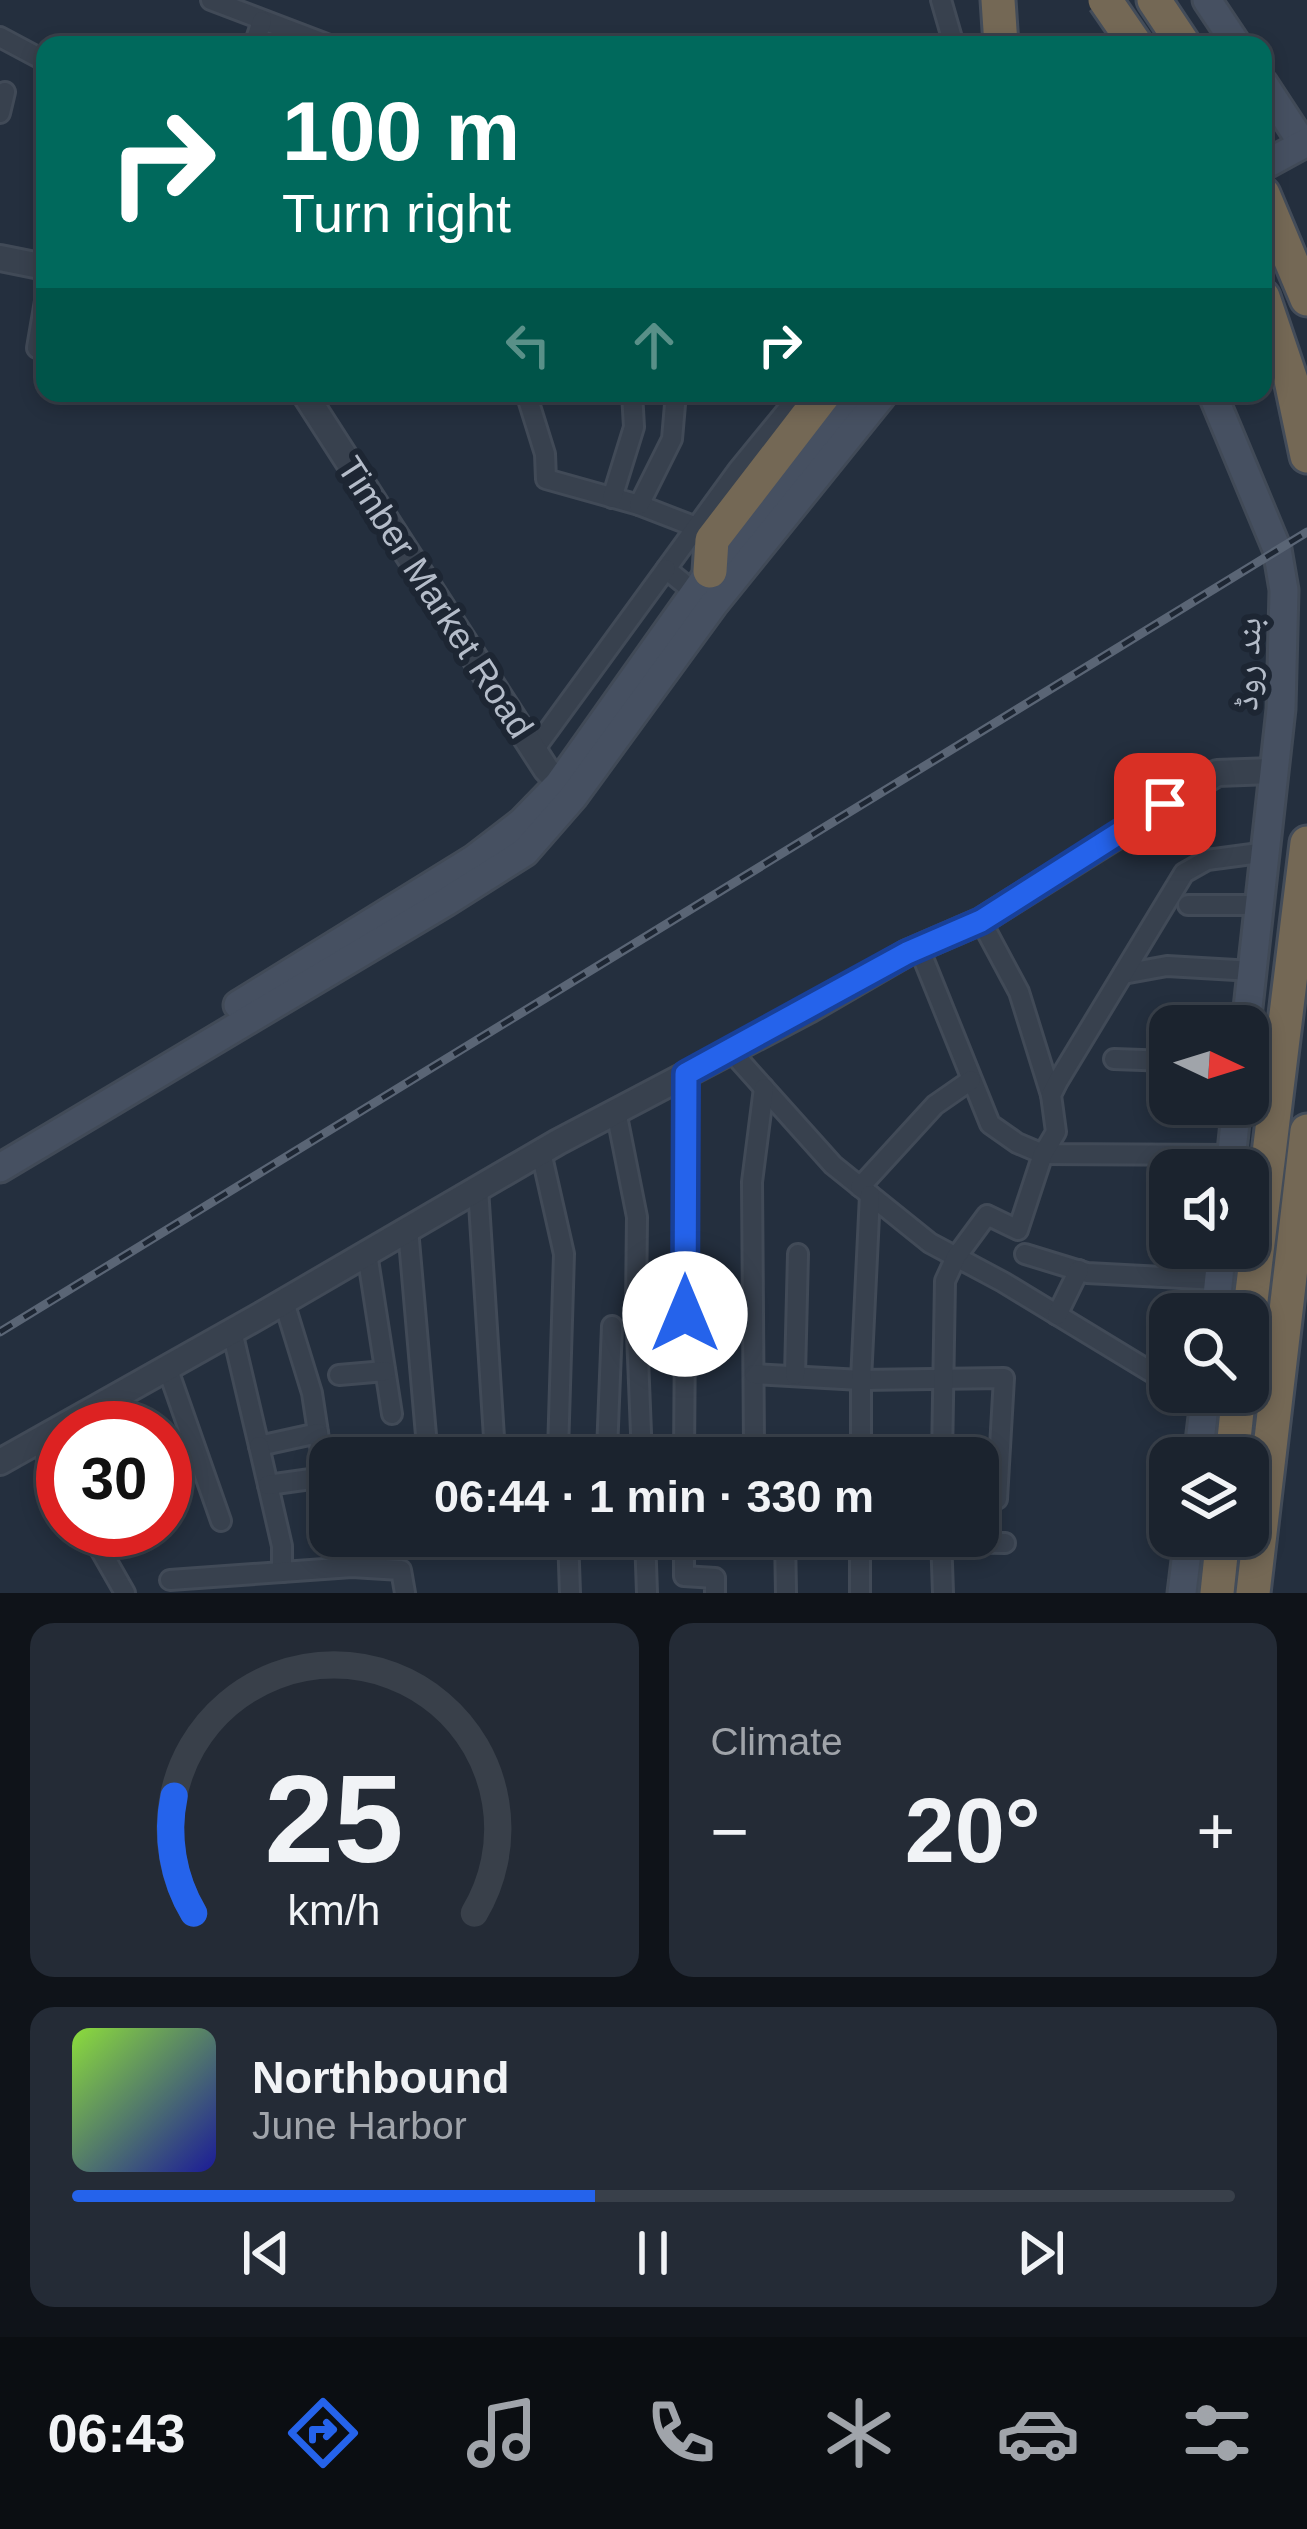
<!DOCTYPE html>
<html lang="en">
<head>
<meta charset="utf-8">
<style>
	:root { --surface:#1b232e; --page:#242b36; --text:#f1f3f6; --muted:#a0a4aa; --line:#39404a; --accent:#2563eb }
	body { margin:0; font-family:Helvetica,"Noto Naskh Arabic",sans-serif; background:var(--page); color:var(--text); height:100vh; display:flex; flex-direction:column; font-size:45px; white-space:nowrap }
	* { box-sizing:border-box; margin:0 }
	p { font-size:39px; color:var(--muted) }
	.icon { flex:none; width:66px; height:66px; fill:none; stroke:currentColor; stroke-width:2; stroke-linecap:round; stroke-linejoin:round }
	.map { position:relative; height:1593px; overflow:hidden }
	.sheet { display:flex; flex-direction:column; gap:30px; padding:30px; background:#0f1319; flex:1 }
	.sheet>* { flex:none }
	.guide { position:absolute; left:36px; top:36px; width:1236px; height:366px; border-radius:24px; box-shadow:0 6px 18px #0003,0 0 0 3px var(--line); background:#00695c; color:#fff; overflow:hidden }
	.needle { width:78px; rotate:94deg }
	.fabs { position:absolute; left:1149px; top:1005px; display:grid; gap:24px }
	.fabs a { display:grid; place-items:center; width:120px; height:120px; border-radius:24px; background:var(--surface); box-shadow:0 6px 18px #0003,0 0 0 3px var(--line); font-size:60px }
	.speed { position:absolute; left:36px; top:1401px; display:flex; gap:24px; font-size:60px; font-weight:700; text-align:center }
	.speed>* { display:grid; place-content:center; width:156px; height:156px; border-radius:50%; background:var(--surface); box-shadow:0 6px 18px #0003,0 0 0 3px var(--line); line-height:1 }
	.speed .limit { border:18px solid #d22; background:#fff; color:#111 }
	.pin { position:absolute; display:grid; place-items:center; width:102px; height:102px; color:#fff; margin:-51px; border-radius:24px; box-shadow:0 6px 18px #0006 }
	.me { position:absolute; width:132px; margin:-66px; rotate:0deg; stroke-linejoin:round; filter:drop-shadow(0 0 9px #0008) }
	.turn { display:flex; align-items:center; gap:42px; height:252px; padding:0 48px; font-size:54px }
	.turn .icon { width:156px; height:156px; stroke-width:2.5 }
	.turn b { display:block; font-size:84px; line-height:102px }
	.lanes { display:flex; align-items:center; height:114px; padding:0 48px; background:#0003; justify-content:center; gap:60px; direction:ltr }
	.lanes .off { opacity:.35 }
	.big { font-size:90px; font-weight:700; line-height:1.1 }
	.sheet .card { flex:1; display:flex; flex-direction:column; justify-content:center; gap:18px; min-width:0; padding:0 42px; border-radius:24px; background:var(--page) }
	.sheet .dial { align-items:center; gap:0 }
	.dial svg { height:312px; overflow:visible; fill:none; stroke:var(--line); stroke-width:7; stroke-linecap:round; text-anchor:middle }
	.dial text { fill:var(--text); stroke:none }
	.song { display:flex; align-items:center; gap:36px }
	.cover { width:144px; height:144px; border-radius:18px; background:linear-gradient(135deg,hsl(90 70% 55%),hsl(240 70% 35%)) }
	.played { height:12px; border-radius:6px; background:linear-gradient(90deg,var(--accent) 45%,var(--line) 45%) }
	.keys { display:flex; justify-content:space-around; direction:ltr }
	.heat { display:flex; justify-content:space-between; align-items:center; font-size:66px; direction:ltr }
	.sheet .tiles { flex:1; display:grid; gap:30px; grid-template-columns:1fr 1fr }
	.card:last-child { grid-column:span 2 }
	.trip { position:absolute; left:309px; top:1437px; width:690px; height:120px; border-radius:24px; background:var(--surface); box-shadow:0 6px 18px #0003,0 0 0 3px var(--line); font-weight:700; line-height:120px; text-align:center }
	.tabs { display:flex; height:192px; justify-content:space-around; align-items:center; background:#0b0e12; color:var(--muted) }
	.tabs .icon { width:84px; height:84px }
	.tabs .selected { color:var(--accent) }
	.tabs b { font-size:54px; color:var(--text) }
	.map>svg:first-child { display:block }
</style>
</head>
<body>
<div class="map">
<svg width="1307" height="1593" viewBox="0 0 1307 1593">
	<rect width="100%" height="100%" fill="#242f3e"/>
	<g fill="none" stroke-linecap="round" stroke-linejoin="round">
		<!-- minor casing -->
		<g stroke="#414a57" stroke-width="24">
			<g id="minor">
				<path d="M211 0 329 45"/>
				<path d="M941 0 954 45"/>
				<path d="M0 37 45 61"/>
				<path d="M254 45 262 21"/>
				<path d="M0 113 5 92"/>
				<path d="M37 348 45 301"/>
				<path d="M526 393 545 454 546 479 639 505 696 527"/>
				<path d="M612 498 634 427 632 393"/>
				<path d="M639 505 672 439 676 393"/>
				<path d="M699 596 666 569 738 470 801 393"/>
				<path d="M534 750 666 569"/>
				<path d="M1188 905H1261"/>
				<path d="M981 921 1019 992 1051 1095"/>
				<path d="M919 948 990 1124 1017 1143 1043 1154 1232 1155"/>
				<path d="M1123 974 1167 966 1253 971"/>
				<path d="M731 1051 833 1165 930 1243 1003 1282 1161 1378 1170 1380"/>
				<path d="M1114 1059 1170 1061"/>
				<path d="M764 1088 752 1182 754 1445 783 1451V1458"/>
				<path d="M616 1111 637 1217 636 1308 642 1458"/>
				<path d="M541 1152 564 1254 558 1452"/>
				<path d="M860 1187 935 1105 971 1080"/>
				<path d="M478 1188 495 1453"/>
				<path d="M408 1229 428 1458"/>
				<path d="M367 1253 392 1414"/>
				<path d="M1025 1254 1087 1273 1219 1280"/>
				<path d="M284 1302 312 1393 330 1511"/>
				<path d="M1057 1315 1079 1270"/>
				<path d="M232 1331 259 1446 318 1433"/>
				<path d="M167 1367 221 1521"/>
				<path d="M754 1374 861 1380 1004 1378 997 1499"/>
				<path d="M339 1375 385 1371"/>
				<path d="M795 1375 798 1254"/>
				<path d="M37 1440 63 1484"/>
				<path d="M259 1446 282 1546V1572"/>
				<path d="M607 1451 612 1326"/>
				<path d="M783 1451 861 1452"/>
				<path d="M432 1458 495 1453 641 1450"/>
				<path d="M684 1458 687 1074"/>
				<path d="M861 1458V1380L870 1195"/>
				<path d="M942 1458 945 1281 956 1257 987 1215 1018 1230 1043 1154 1056 1132 1051 1095 1058 1081 1184 873 1207 860 1267 852"/>
				<path d="M268 1485 325 1477"/>
				<path d="M89 1530 125 1593"/>
				<path d="M334 1536 335 1540"/>
				<path d="M568 1536 570 1593"/>
				<path d="M645 1536 647 1593"/>
				<path d="M684 1536V1576L715 1578V1593"/>
				<path d="M785 1536 786 1593"/>
				<path d="M941 1536 943 1593"/>
				<path d="M941 1542 1005 1543"/>
				<path d="M170 1580 352 1567 401 1570 405 1593"/>
				<path d="M860 1593V1536"/>
			</g>
		</g>
		<!-- tertiary casing -->
		<g stroke="#414a57" stroke-width="30">
			<g id="tertiary">
				<path d="M0 258 45 267"/>
				<path d="M304 393 546 769 571 795"/>
				<path d="M0 1462 261 1315 558 1142 809 1010 907 953 981 921 1217 773 1275 771"/>
			</g>
		</g>
		<!-- secondary casing -->
		<g stroke="#414a57" stroke-width="33">
			<g id="secondary">
				<path d="M1207 0 1237 45"/>
				<path d="M1263 83 1303 144"/>
				<path d="M1263 166 1307 142"/>
				<path d="M1212 393 1277 549 1284 590 1281 709 1246 1026"/>
				<path d="M238 1005 474 859 522 822 558 785 710 571 852 393"/>
				<path d="M0 1168 446 902 525 852 573 797 713 605 884 393"/>
				<path d="M1230 1170 1237 1104"/>
				<path d="M1215 1314 1222 1248"/>
				<path d="M1198 1458 1206 1392"/>
				<path d="M1182 1593 1189 1536"/>
			</g>
		</g>
		<!-- motorway casing -->
		<g stroke="#434c59" stroke-width="39">
			<g id="motorway">
				<path d="M998 0 1001 45"/>
				<path d="M1154 0 1184 45"/>
				<path d="M1263 194 1307 299"/>
				<path d="M1263 297 1291 380 1307 456"/>
				<path d="M710 571 712 540 825 393"/>
				<path d="M1248 1325 1307 843"/>
				<path d="M1232 1458 1239 1392"/>
				<path d="M1217 1593 1223 1536"/>
				<path d="M1253 1593 1307 1131"/>
			</g>
		</g>
		<!-- minor -->
		<use href="#minor" stroke="#38414e" stroke-width="18"/>
		<!-- tertiary -->
		<use href="#tertiary" stroke="#38414e" stroke-width="24"/>
		<!-- secondary -->
		<use href="#secondary" stroke="#465061" stroke-width="27"/>
		<!-- motorway -->
		<use href="#motorway" stroke="#746855" stroke-width="33"/>
		<!-- rail casing -->
		<g stroke="#5a6575" stroke-width="9">
			<path id="rail" d="M0 1332 1307 532"/>
		</g>
		<!-- rail -->
		<use href="#rail" stroke="#1d2633" stroke-width="4.5" stroke-dasharray="14" stroke-linecap="butt"/>
		<!-- motorway-bridge casing -->
		<g stroke="#434c59" stroke-width="39" stroke-linecap="butt">
			<path id="motorway-bridge" d="M1105 0 1136 45"/>
		</g>
		<!-- motorway-bridge -->
		<use href="#motorway-bridge" stroke="#746855" stroke-width="33"/>
	</g>
	<g fill="none" stroke-linecap="round" stroke-linejoin="round">
		<!-- route casing -->
		<g stroke="#184099" stroke-width="30">
			<path id="route" d="M685 1314 686 1074 907 953 981 921 1165 804"/>
		</g>
		<!-- route -->
		<use href="#route" stroke="#2563eb" stroke-width="21"/>
	</g>
	<g text-anchor="middle" stroke-width="12" stroke-linejoin="round" paint-order="stroke">
		<!-- street labels -->
		<g font-size="36" fill="#b4bcc9" stroke="#1d2633">
			<text transform="translate(436 597) rotate(57)" y="13">Timber Market Road</text>
			<text transform="translate(1246 664) rotate(-88)" y="13">بند روڈ</text>
		</g>
	</g>
</svg>
<div class="fabs">
<a><svg class="needle" viewBox="-14 -14 28 28"><path d="M0-13l5 13h-10z" fill="#e53935"/><path d="M0 13l5-13h-10z" fill="#a0a4aa"/></svg></a>
<a><svg class="icon" aria-label="sound" viewBox="0 0 24 24"><path d="M4 9h4l5-4v14l-5-4H4zM17 9q2 3 0 6"/></svg></a>
<a><svg class="icon" aria-label="search" viewBox="0 0 24 24"><circle cx="10" cy="10" r="6"/><path d="M15 15l6 6"/></svg></a>
<a><svg class="icon" aria-label="layers" viewBox="0 0 24 24"><path d="M12 4l9 5-9 5-9-5zM3 14l9 5 9-5"/></svg></a>
</div>
<div class="speed"><div class="limit">30</div></div>
<div class="pin" style="left:1165px;top:804px;background:#d93025"><svg class="icon" aria-label="arrive" viewBox="0 0 24 24"><path d="M6 21V4h12l-3 4 3 4H6"/></svg></div>
<svg class="me" style="left:685px;top:1314px" viewBox="-20 -20 40 40"><circle r="19" fill="#fff"/><path d="M0-13L10 11 0 6-10 11z" fill="#2563eb"/></svg>
<div class="trip">06:44 · 1 min · 330 m</div>
<div class="guide">
<div class="turn"><svg class="icon" aria-label="right" viewBox="0 0 24 24"><path d="M7 20v-9h11M14 6l5 5-5 5"/></svg><div><b>100 m</b>Turn right</div></div>
<div class="lanes"><svg class="icon off" aria-label="left" viewBox="0 0 24 24"><path d="M17 20v-9H6M10 6l-5 5 5 5"/></svg><svg class="icon off" aria-label="ahead" viewBox="0 0 24 24"><path d="M12 20V5M6 11l6-6 6 6"/></svg><svg class="icon" aria-label="right" viewBox="0 0 24 24"><path d="M7 20v-9h11M14 6l5 5-5 5"/></svg></div>
</div>
</div>
<section class="sheet">
<div class="tiles">
<div class="card dial"><svg viewBox="0 0 100 80">
<path d="M14 69A42 42 0 1 1 86 69"/>
<path d="M14 69A42 42 0 0 1 9 39" stroke="#2563eb"/>
<text x="50" y="56" font-size="32" font-weight="700">25</text>
<text x="50" y="72" font-size="11">km/h</text>
</svg></div>
<div class="card"><p>Climate</p>
<div class="heat"><a>−</a><b class="big">20°</b><a>+</a></div>
</div>
<div class="card">
<div class="song"><i class="cover"></i><div><b>Northbound</b><p>June Harbor</p></div></div>
<div class="played"></div>
<div class="keys"><svg class="icon" aria-label="previous" viewBox="0 0 24 24"><path d="M18 5L8 12l10 7zM5 5v14"/></svg><svg class="icon" aria-label="pause" viewBox="0 0 24 24"><path d="M8 5v14M16 5v14"/></svg><svg class="icon" aria-label="next" viewBox="0 0 24 24"><path d="M6 5l10 7-10 7zM19 5v14"/></svg></div>
</div>
</div>
</section>
<nav class="tabs">
<b>06:43</b>
<svg class="icon selected" aria-label="directions" viewBox="0 0 24 24"><path d="M12 3l9 9-9 9-9-9zM9 14v-3h6M13 9l2 2-2 2"/></svg>
<svg class="icon" aria-label="music" viewBox="0 0 24 24"><path d="M9 18V5l10-2v13"/><circle cx="6" cy="18" r="3"/><circle cx="16" cy="16" r="3"/></svg>
<svg class="icon" aria-label="phone" viewBox="0 0 24 24"><path d="M5 4h4l2 5-3 2q2 4 5 5l2-3 5 2v4C11 20 4 13 5 4z"/></svg>
<svg class="icon" aria-label="climate" viewBox="0 0 24 24"><path d="M12 3v18M4 7l16 10M4 17L20 7"/></svg>
<svg class="icon" aria-label="car" viewBox="0 0 24 24"><path d="M5 17H2v-5l4-1 3-4h7l3 4 3 1v5h-3M9 17h6M6 11h13"/><circle cx="7" cy="17" r="2"/><circle cx="17" cy="17" r="2"/></svg>
<svg class="icon" aria-label="filters" viewBox="0 0 24 24"><path d="M4 7h16M4 17h16"/><circle cx="9" cy="7" r="2"/><circle cx="15" cy="17" r="2"/></svg>
</nav>
</body>
</html>
